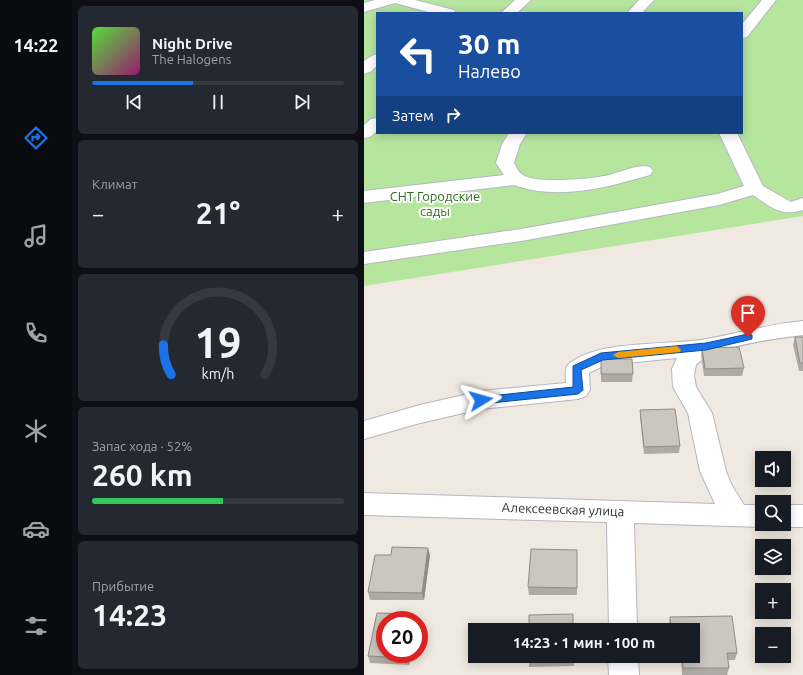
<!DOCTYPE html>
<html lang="ru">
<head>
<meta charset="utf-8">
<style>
	:root { --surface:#171b24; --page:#242831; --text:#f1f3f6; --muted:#9ea1a6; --line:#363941; --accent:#1a73e8 }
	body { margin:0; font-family:Ubuntu,sans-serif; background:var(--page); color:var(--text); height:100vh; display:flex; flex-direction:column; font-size:15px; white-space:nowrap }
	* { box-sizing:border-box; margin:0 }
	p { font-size:13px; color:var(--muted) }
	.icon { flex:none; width:22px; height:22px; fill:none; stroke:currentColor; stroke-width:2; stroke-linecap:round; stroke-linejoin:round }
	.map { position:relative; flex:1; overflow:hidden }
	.panel { display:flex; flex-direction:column; gap:6px; padding:6px; background:#0d0f14; width:292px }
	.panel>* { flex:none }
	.guide { position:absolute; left:12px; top:12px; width:367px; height:122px; border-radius:0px; box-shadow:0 2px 10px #0003; background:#1a4fa0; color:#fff; overflow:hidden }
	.controls { position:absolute; left:391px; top:451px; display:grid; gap:8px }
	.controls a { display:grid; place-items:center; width:36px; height:36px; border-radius:0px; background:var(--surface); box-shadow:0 2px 10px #0003; font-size:20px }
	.speed { position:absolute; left:12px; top:611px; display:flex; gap:8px; font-size:20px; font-weight:700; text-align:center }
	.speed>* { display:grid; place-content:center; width:52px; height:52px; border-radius:50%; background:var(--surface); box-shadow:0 2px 10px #0003; line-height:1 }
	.speed .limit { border:6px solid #d22; background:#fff; color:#111 }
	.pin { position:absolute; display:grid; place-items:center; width:34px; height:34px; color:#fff; margin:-41px -17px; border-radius:50% 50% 50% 0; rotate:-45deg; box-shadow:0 0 4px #0007 }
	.pin .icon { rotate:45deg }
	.me { position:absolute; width:44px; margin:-22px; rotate:82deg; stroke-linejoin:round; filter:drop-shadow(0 0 3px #0008) }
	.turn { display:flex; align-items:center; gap:14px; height:84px; padding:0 16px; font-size:18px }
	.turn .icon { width:52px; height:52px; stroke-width:2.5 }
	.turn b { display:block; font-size:28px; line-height:34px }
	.then { display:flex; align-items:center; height:38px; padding:0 16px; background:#0003; gap:8px; font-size:15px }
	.big { font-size:30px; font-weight:700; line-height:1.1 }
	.panel .widget { flex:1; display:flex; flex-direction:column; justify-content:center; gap:6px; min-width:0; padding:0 14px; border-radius:6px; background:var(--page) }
	.panel .dial { align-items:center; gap:0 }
	.dial svg { height:104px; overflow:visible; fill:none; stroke:var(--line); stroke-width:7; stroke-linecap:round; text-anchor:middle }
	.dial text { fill:var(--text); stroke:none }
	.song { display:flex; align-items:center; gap:12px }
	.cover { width:48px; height:48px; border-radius:6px; background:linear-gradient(135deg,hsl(110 70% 55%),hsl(320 70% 35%)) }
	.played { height:4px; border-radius:2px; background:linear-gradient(90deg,var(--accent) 40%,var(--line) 40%) }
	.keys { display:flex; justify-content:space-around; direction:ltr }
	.heat { display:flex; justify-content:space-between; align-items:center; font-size:22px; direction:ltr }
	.charge { height:6px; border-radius:3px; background:linear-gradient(90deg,#34c759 52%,var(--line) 0) }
	.trip { position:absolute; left:104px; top:623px; width:232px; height:40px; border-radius:0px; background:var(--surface); box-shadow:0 2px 10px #0003; font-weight:700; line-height:40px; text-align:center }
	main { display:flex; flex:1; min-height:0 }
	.dock { display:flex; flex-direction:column; width:72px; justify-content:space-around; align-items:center; background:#090b0e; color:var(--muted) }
	.dock .icon { width:28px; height:28px }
	.dock .selected { color:var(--accent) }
	.dock b { font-size:18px; color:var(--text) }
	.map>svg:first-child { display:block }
</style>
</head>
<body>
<main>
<nav class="dock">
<b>14:22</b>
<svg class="icon selected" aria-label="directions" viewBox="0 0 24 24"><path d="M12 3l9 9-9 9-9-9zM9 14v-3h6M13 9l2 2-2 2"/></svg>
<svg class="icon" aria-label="music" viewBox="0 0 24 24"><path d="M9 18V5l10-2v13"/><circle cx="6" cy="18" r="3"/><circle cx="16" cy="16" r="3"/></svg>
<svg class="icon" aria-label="phone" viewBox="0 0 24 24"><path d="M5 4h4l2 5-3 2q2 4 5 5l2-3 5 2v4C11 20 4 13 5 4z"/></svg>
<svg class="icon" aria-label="climate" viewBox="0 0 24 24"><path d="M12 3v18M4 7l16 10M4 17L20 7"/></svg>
<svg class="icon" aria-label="car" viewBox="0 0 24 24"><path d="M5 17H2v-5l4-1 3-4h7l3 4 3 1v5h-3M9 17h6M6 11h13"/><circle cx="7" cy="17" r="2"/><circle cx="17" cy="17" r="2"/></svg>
<svg class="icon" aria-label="filters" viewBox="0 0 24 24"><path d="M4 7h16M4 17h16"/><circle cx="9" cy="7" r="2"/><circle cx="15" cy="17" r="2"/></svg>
</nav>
<section class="panel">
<div class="widget">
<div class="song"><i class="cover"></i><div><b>Night Drive</b><p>The Halogens</p></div></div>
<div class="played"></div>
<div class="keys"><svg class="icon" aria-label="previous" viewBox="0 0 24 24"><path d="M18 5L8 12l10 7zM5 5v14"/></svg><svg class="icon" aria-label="pause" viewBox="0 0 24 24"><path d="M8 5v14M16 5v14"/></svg><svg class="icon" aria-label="next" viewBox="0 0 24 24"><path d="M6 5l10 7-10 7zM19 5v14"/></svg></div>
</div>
<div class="widget"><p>Климат</p>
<div class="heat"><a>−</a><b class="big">21°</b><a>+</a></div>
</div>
<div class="widget dial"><svg viewBox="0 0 100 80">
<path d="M14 69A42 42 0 1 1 86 69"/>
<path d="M14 69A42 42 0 0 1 8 46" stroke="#1a73e8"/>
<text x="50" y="56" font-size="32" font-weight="700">19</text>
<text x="50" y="72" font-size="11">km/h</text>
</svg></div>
<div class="widget"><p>Запас хода · 52%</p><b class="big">260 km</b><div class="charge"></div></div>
<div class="widget"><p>Прибытие</p><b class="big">14:23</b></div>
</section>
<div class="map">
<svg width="439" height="675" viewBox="0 0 439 675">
	<rect width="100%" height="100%" fill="#efe9e1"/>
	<!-- green -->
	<path fill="#b6e59e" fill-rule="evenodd" d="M0 0H439V216L0 286ZM13 13H378V133H13Z"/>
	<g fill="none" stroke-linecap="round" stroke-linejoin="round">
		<!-- minor casing -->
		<g stroke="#b4b7c1" stroke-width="2">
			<g id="minor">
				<path d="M11 0H51L90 10 92 13H68L31 3 0 12V3Z"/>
				<path d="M151 0H167L153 13H137Z"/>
				<path d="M275 0H290L278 13H263Z"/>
				<path d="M398 0H412L383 37 378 38V24Z"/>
				<path d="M13 54V66L6 72 0 74V61L8 56Z"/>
				<path d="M13 118V131L6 137 0 138V125L7 119Z"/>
				<path d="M145 133H163L156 144 150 163C152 167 155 173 159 175 172 184 229 179 245 175 258 172 273 164 286 167L289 171 286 175C245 187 193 201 150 185L0 203V191L140 175 132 163 138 144Z"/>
				<path d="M355 133H373L399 186 427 202 439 198V210C417 217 407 207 389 195L355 205 157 241 0 264V252L157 229 353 194 380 186Z"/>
				<path d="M439 321V335C414 338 348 346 332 365L330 375 332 387 348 413 362 471 367 484 380 505H398V524H406L398 527 270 523 273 630H245L243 522 0 515V493L351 504 336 471 324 413 309 387 308 369 313 358 241 365 225 373 226 390 222 396 214 399 117 409 56 423 0 439V421L56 405 117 391 202 383C202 376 200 367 206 363 237 339 304 346 343 339 375 333 406 324 439 321Z"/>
				<path d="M420 505H439V527H420L412 524H420Z"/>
				<path d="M244 656H274L275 675H245Z"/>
			</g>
		</g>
		<!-- minor -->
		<use href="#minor" fill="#fff" fill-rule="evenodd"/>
	</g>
	<!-- wall -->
	<g fill="#afaba4">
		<path d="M431 337H439V371H435L429 345Z"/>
		<path d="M338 348 380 368 378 376H340L337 355Z"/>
		<path d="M237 359 269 374 268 382H237Z"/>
		<path d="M276 410 316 446 315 453 280 454 276 417Z"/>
		<path d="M213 550V595H165L164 587Z"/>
		<path d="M27 555H66L60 600H6L4 592Z"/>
		<path d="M13 613 50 614 52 620H21V654H47L45 665 6 663 4 656Z"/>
		<path d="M306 617 373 653 371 660H364L365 668 363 675H318L317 658H308V656H329V630H306L305 624Z"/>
		<path d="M210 656V666L165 667V661Z"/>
	</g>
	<!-- shaded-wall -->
	<g fill="#8e8b86">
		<path d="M64 548 66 555 60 600 58 593Z"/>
		<path d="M50 614 52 620H49Z"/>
		<path d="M44 654H47L45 665 43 658Z"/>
	</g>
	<!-- building -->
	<g fill="#cbc7bf" stroke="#8e8b86">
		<path d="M431 337H439V363H436Z"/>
		<path d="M375 347 380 368 341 369 338 348Z"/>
		<path d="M237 359H268L269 374H237Z"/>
		<path d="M311 409 316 446 280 447 276 410Z"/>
		<path d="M28 547 64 548 58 593 4 592 11 555H27Z"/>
		<path d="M167 549 213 550V588L164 587Z"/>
		<path d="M13 613 50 614 49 620H21V654H44L43 658 4 656Z"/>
		<path d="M209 614V630H165V615Z"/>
		<path d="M368 616 373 653H363L365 668H319L318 656H329V630H307L306 617Z"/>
		<path d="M165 656H210V660L165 661Z"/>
	</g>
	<!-- route -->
	<path fill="#1a73e8" stroke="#114b97" d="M384 334 388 335V339L342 350 239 360 217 370 219 390 214 394 117 404 112 400 117 397 209 387V366L237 353 342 343Z"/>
	<!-- slow -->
	<path fill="#f59e0b" d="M313 346 317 350 316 352 254 358 249 355 254 352Z"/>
	<g text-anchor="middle" stroke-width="4" stroke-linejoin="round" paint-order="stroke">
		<!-- park labels -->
		<g font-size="13" fill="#2c6e1b" stroke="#fff">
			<text x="71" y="201">СНТ Городские<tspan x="71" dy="15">сады</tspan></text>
		</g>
		<!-- street labels -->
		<g font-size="13" fill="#2e2e2e" stroke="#fff">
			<text transform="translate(199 509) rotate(2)" y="5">Алексеевская улица</text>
		</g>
	</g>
</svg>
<div class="controls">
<a><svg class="icon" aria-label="sound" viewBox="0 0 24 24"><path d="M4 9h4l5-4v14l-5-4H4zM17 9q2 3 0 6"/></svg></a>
<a><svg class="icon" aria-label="search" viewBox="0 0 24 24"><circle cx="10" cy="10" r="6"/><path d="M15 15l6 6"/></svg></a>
<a><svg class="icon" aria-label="layers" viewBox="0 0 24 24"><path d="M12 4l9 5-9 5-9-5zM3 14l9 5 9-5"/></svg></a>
<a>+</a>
<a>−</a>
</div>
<div class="speed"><div class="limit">20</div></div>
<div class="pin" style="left:384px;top:337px;background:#d93025"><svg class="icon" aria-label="arrive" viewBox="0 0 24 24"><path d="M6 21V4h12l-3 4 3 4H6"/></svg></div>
<svg class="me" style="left:117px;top:400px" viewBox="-20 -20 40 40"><path d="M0-17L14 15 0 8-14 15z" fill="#1a73e8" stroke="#fff" stroke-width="4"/></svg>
<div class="trip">14:23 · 1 мин · 100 m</div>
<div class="guide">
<div class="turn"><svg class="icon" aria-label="left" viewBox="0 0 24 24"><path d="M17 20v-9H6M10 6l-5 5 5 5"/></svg><div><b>30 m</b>Налево</div></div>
<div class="then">Затем<svg class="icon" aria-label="right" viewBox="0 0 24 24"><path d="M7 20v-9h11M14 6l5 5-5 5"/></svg></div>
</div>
</div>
</main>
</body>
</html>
